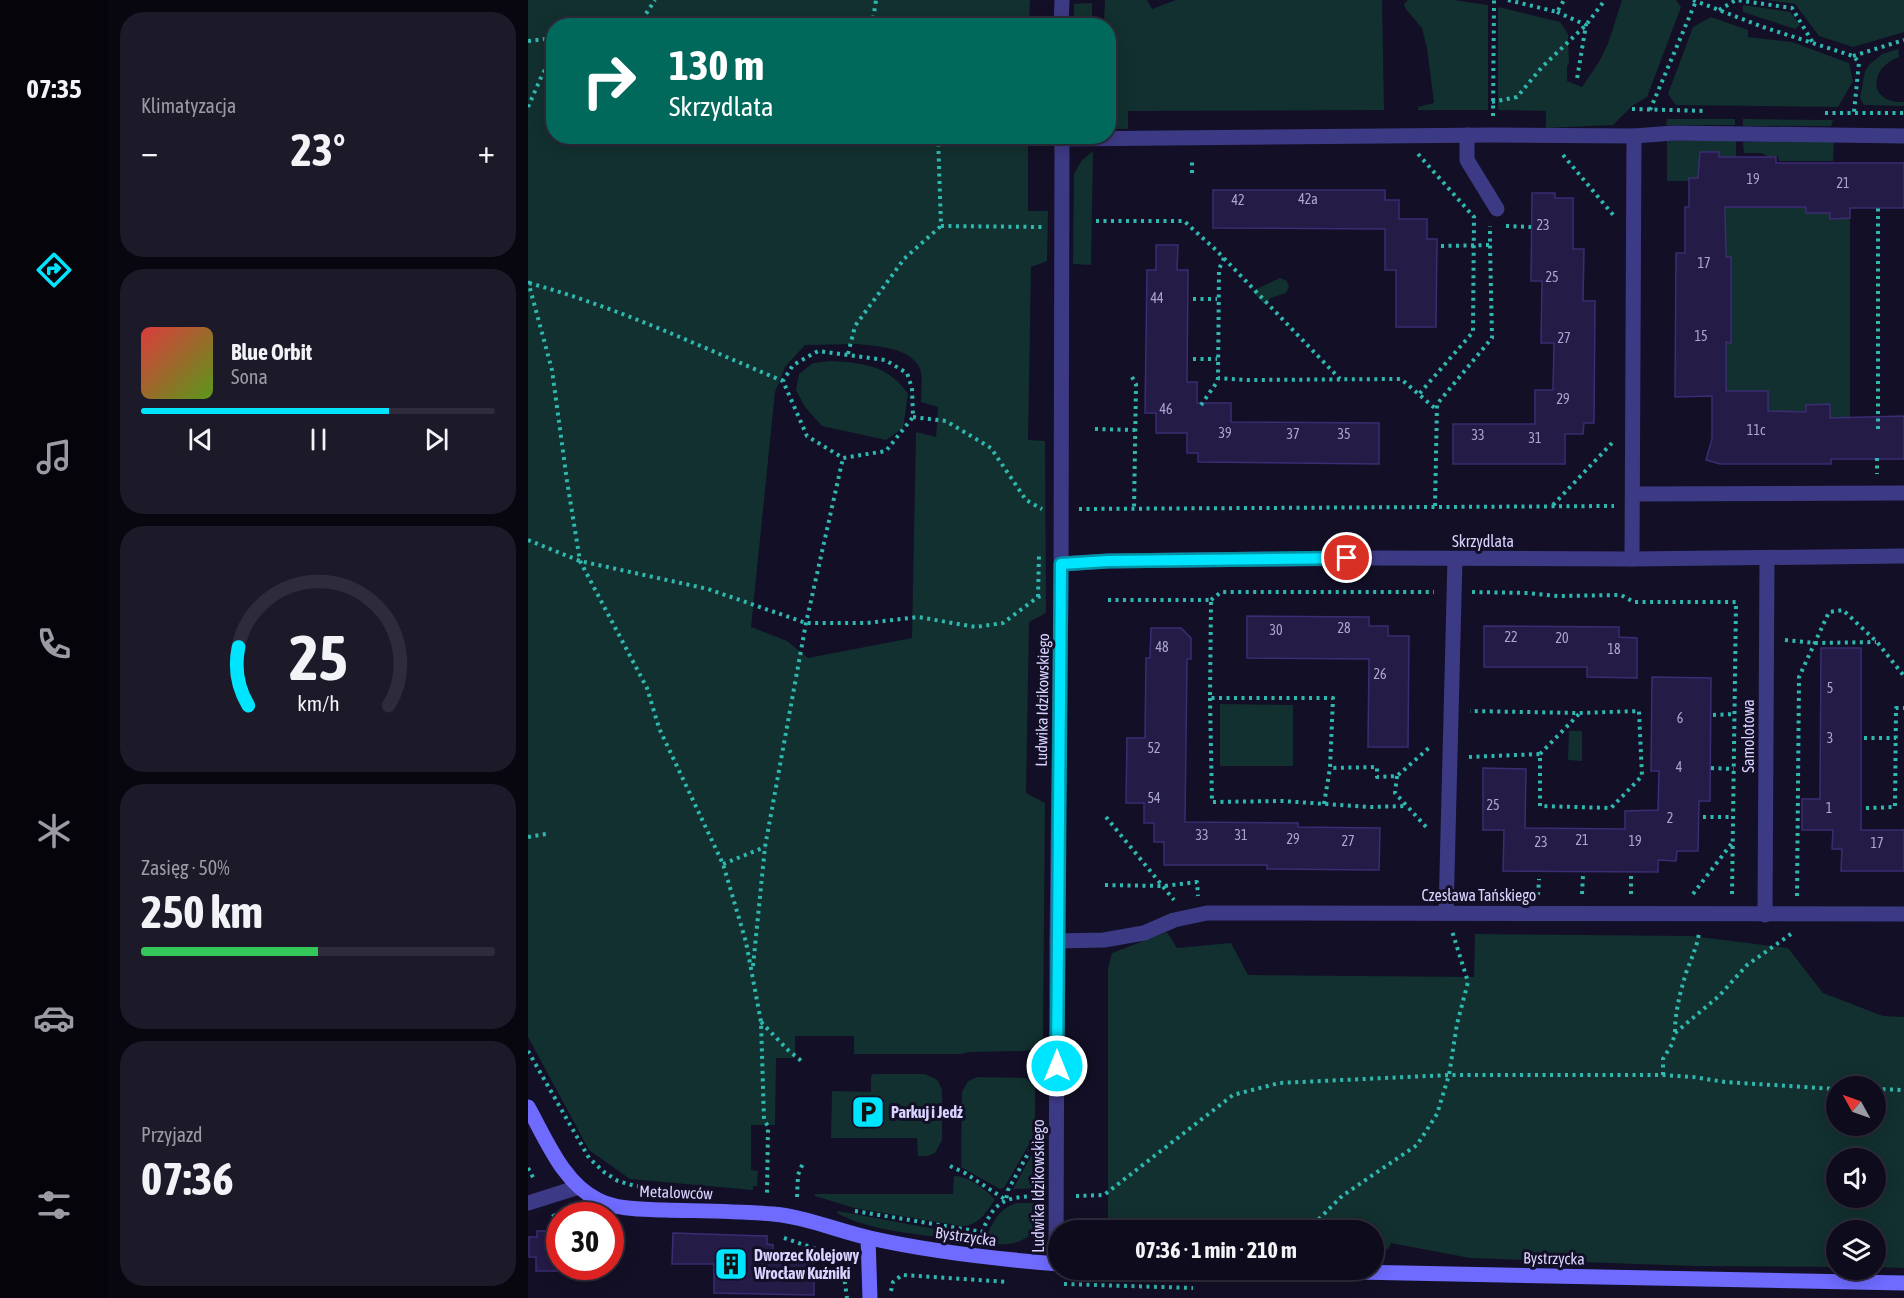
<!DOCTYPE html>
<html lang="pl">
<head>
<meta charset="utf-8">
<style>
	:root { --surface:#0e0b1c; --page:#1c1929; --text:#f1f3f6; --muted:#9b9ba3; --line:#2e2b3b; --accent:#00e5ff }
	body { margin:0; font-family:"Asap Condensed",sans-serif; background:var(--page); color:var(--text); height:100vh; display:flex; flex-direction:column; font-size:22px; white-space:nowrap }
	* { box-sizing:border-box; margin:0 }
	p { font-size:20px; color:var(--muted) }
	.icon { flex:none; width:33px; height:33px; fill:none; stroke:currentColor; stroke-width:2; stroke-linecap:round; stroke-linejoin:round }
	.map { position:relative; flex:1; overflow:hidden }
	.details { display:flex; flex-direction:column; gap:12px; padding:12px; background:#08060f; width:420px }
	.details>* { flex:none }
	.banner { position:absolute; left:18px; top:18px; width:570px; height:126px; border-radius:24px; box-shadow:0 3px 15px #0003,0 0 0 2px var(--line); background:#00695c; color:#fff; overflow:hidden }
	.needle { width:39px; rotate:310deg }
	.buttons { position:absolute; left:1298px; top:1076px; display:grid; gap:12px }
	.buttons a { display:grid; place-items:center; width:60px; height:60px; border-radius:50%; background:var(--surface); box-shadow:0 3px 15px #0003,0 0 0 2px var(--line); font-size:30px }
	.speed { position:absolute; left:18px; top:1202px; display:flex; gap:12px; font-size:30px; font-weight:700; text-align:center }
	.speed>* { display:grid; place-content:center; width:78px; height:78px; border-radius:50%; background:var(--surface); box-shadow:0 3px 15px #0003,0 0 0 2px var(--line); line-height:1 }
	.speed .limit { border:9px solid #d22; background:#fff; color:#111 }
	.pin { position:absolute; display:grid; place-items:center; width:51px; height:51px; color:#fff; margin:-26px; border:3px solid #fff; border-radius:50%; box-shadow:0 2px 6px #0007 }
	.me { position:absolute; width:66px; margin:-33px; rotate:0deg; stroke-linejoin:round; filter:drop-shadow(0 0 4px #0008) }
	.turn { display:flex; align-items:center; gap:21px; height:126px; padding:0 24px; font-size:27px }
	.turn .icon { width:78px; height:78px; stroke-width:2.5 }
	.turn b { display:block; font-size:42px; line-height:51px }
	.big { font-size:45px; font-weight:700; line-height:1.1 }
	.details .widget { flex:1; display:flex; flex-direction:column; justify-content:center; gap:9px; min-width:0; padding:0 21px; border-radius:24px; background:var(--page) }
	.details .dial { align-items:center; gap:0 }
	.dial svg { height:156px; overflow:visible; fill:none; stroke:var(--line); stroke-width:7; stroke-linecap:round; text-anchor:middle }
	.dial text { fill:var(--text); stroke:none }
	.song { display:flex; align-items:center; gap:18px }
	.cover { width:72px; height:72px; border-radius:9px; background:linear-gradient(135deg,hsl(0 70% 55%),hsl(90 70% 35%)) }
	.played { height:6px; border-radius:3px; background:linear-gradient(90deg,var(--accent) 70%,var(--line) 70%) }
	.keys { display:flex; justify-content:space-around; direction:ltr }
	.heat { display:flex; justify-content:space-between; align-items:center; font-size:33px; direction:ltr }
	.charge { height:9px; border-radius:4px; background:linear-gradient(90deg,#34c759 50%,var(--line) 0) }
	.trip { position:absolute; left:520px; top:1220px; width:336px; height:60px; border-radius:30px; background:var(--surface); box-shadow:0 3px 15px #0003,0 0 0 2px var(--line); font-weight:700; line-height:60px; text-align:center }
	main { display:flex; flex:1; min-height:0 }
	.tabs { display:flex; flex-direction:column; width:108px; justify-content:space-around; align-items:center; background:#06040b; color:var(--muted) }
	.tabs .icon { width:42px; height:42px }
	.tabs .on { color:var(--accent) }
	.tabs b { font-size:27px; color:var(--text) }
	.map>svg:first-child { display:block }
</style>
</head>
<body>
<main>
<nav class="tabs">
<b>07:35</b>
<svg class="icon on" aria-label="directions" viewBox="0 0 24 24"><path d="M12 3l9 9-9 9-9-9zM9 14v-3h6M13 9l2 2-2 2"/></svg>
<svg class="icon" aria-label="music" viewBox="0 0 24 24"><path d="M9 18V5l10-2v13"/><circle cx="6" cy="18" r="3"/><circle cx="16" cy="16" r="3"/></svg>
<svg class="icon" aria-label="phone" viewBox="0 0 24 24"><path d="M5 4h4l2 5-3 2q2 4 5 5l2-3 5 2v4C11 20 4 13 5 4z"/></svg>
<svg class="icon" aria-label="climate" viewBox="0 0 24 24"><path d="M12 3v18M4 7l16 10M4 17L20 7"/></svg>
<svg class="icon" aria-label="car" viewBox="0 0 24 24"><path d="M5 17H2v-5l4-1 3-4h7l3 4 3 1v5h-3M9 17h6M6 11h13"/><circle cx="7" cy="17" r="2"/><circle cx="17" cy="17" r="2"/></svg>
<svg class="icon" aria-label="filters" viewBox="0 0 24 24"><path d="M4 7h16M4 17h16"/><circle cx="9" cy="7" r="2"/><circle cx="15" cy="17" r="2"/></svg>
</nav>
<section class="details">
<div class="widget"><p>Klimatyzacja</p>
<div class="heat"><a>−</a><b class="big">23°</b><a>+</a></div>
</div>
<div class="widget">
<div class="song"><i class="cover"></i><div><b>Blue Orbit</b><p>Sona</p></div></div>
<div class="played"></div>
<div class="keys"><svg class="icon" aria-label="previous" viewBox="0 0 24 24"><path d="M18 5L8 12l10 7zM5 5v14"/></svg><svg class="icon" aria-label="pause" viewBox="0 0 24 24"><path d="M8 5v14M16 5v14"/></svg><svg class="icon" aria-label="next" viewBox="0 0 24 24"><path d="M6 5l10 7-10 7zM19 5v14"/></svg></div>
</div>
<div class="widget dial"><svg viewBox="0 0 100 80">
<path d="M14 69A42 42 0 1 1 86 69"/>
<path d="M14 69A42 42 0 0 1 9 39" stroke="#00e5ff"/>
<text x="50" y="56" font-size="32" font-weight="700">25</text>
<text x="50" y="72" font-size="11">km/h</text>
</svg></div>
<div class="widget"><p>Zasięg · 50%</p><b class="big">250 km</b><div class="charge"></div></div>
<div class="widget"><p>Przyjazd</p><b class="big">07:36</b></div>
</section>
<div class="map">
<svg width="1376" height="1298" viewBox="0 0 1376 1298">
	<rect width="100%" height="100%" fill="#130f26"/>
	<!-- green -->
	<g fill="#12302f" fill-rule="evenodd">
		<path d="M0 0H502L501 25 26 26V136L500 137V211H520L519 261 503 267 500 440 517 441 518 613 501 622 498 793 517 803 515 1038 502 1050 495 1051 441 1052 433 1054H326V1036H267V1058H248L247 1125H223V1170L230 1171 229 1186H225V1190L102 1179 61 1150 0 1037ZM328 344C348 346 383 347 392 369 395 375 393 394 393 402L410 407 408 437 388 432 384 638 280 658 259 641 223 627 247 392 257 367 277 345Z"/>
		<path d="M577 0H619L624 9 648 0H854L856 110 600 111V129H581L580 26 576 25Z"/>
		<path d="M880 0H925L960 5V110H890V107L906 103 899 48 894 28 877 8 876 4Z"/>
		<path d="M1094 0H1148L1153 7 1119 97 1104 106 1085 125 1018 128V111L970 110V7L1032 22 1040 34 1041 63 1039 66V81L1054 87 1071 62 1080 44Z"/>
		<path d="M1238 0H1376V32L1325 47 1291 36 1267 4Z"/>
		<path d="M564 3V25H546V4Z"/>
		<path d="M1215 5 1262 12 1272 25 1267 29 1215 12Z"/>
		<path d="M1183 17 1220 30V37L1264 42 1321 63 1325 81 1310 107 1148 105 1140 94 1165 27Z"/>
		<path d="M1370 49 1371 57C1340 68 1340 104 1376 102V106L1336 105 1332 98 1337 71 1341 65 1354 54Z"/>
		<path d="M1139 119H1207V125H1138Z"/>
		<path d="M1215 119 1305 120 1303 126H1215Z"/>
		<path d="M1139 141H1208V157H1191V152H1172L1171 178H1161V181H1139Z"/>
		<path d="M1306 141 1305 161H1251L1250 156 1241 157 1233 153H1216L1215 142Z"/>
		<path d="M565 151 563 265 545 264 546 174 554 160Z"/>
		<path d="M1197 207H1278L1302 213V219L1322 218V418H1302V404L1278 405V412H1259L1240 417V391H1198V343L1203 342V257H1198Z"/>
		<path d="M752 278 759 281 761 287 758 293 743 298 736 304 724 291Z"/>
		<path d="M303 361C336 363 360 365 380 394L375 428 358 440 294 426 277 407 268 390 271 374 285 363Z"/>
		<path d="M692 704 765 705V766H692Z"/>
		<path d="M1041 731H1054V761L1040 760Z"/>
		<path d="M639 932 649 948 703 943 720 975 946 977 947 934 1163 936 1260 948 1295 993 1355 1016 1376 1017V1268L1347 1267V1230H1308V1267L1166 1266 942 1258 863 1243 860 1249 846 1250V1230H580V969L584 953ZM1308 1086H1347V1125H1308ZM1308 1158H1347V1197H1308Z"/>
		<path d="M345 1074H396L406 1078 410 1081 414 1090V1140L407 1153 399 1156H390L389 1138H303L304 1091 343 1092V1077Z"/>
		<path d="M450 1077 497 1078 507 1082V1134L476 1188 472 1189 433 1167 434 1092 440 1081Z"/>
		<path d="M514 1136V1188L485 1189Z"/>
		<path d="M426 1176C440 1176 458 1189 467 1200 457 1213 451 1226 433 1226L326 1208 287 1196V1194H425Z"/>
		<path d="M489 1203H514C513 1239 489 1248 458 1243 461 1225 471 1208 489 1203Z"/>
		<path d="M310 1211 434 1234 443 1241C402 1235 345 1233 309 1213Z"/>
	</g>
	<!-- building -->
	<g fill="#241b47" stroke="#3b2d73" stroke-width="1.5">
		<path d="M1172 152H1191V157H1248V163H1376V208H1322V218L1302 219V213H1278V207H1197L1198 257H1203V343L1198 342V391H1240V411L1278 412V405L1302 404V418L1376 416V459H1303V464H1192L1178 460 1184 439V396L1147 397 1148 253H1157V207H1161V178H1170Z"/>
		<path d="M685 190H857V200H871V219H899V239H909L908 327H868V270H857V229L685 228Z"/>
		<path d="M1004 193H1027V198H1045V249H1056L1055 301H1067L1066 423H1056L1055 434H1037V464H925V424H1007V390H1025L1026 343H1013L1014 281H1003Z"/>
		<path d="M628 245H650L649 270H660L659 382H669V403H703V422L851 423V464L670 462V453H659V433H628V413H617L619 270H628Z"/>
		<path d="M719 616 841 617V626H860V636H881L880 747H840L841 659 719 658Z"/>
		<path d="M956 626 1091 627V637L1109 638V678L1059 677V667H956Z"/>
		<path d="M623 628H653L663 638V659H659L657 822 770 823V827L852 828 851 870 739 869V865H636V842H626V823H616V803H598L599 738H617L618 658H622Z"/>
		<path d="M1293 648H1333V830H1376V871H1313L1314 849H1304L1305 830H1274V799H1292Z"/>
		<path d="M1124 677 1183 678 1182 801H1171L1170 851H1149L1148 861 1130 860V872L975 871 976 830H955V768L998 769 997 828 1097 829V811L1130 810 1131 771H1123Z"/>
		<path d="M9 1231H32V1271H8V1257H1V1237H9Z"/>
		<path d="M145 1233 239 1236V1244L245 1245V1258H286V1295L186 1293V1264H144Z"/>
	</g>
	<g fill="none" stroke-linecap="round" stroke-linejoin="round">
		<!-- path -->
		<g stroke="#2fb8b0" stroke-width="4" stroke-dasharray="3 4.5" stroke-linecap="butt">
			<path d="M980 0 1029 12 1036 0"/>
			<path d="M1165 0 1235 27 1325 56 1331 62 1326 112"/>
			<path d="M1191 10 1208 0 1264 8 1285 43"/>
			<path d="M1029 12 1058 25 1049 79"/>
			<path d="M114 20 127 0"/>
			<path d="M92 26C137 16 182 19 228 26"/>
			<path d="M344 26 348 0"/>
			<path d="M0 41 26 38"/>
			<path d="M1325 56 1376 40"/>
			<path d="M964 102 989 97 1014 67 1058 25 1077 0"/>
			<path d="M0 107 15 73 26 57"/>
			<path d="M1104 109 1178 111"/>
			<path d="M1122 110 1168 1"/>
			<path d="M1297 113H1376"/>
			<path d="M965 116 966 0"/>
			<path d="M410 136 413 226 515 227"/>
			<path d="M890 154 946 217 945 332 891 394"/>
			<path d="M1035 155 1086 216"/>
			<path d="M664 173V158"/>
			<path d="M568 221H656L688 250 812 379"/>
			<path d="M978 226 1003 227"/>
			<path d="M913 246 962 245V226"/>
			<path d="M696 258 691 269 690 378 719 380 873 379 909 410"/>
			<path d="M0 281 24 370 39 481 52 561 119 688 131 728 195 864 218 942 233 1022 236 1120 240 1126 239 1195"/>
			<path d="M1 283C89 307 171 346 255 381L279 436 315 458 358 451 385 417 384 388 379 373 357 360 290 351 265 365 255 381"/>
			<path d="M665 299H689"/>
			<path d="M320 354 327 326 376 259 413 226"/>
			<path d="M665 359H689"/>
			<path d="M604 377 608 384 606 509"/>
			<path d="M673 405 689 382 690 378"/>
			<path d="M385 417 418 421 463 448 498 500 514 509"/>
			<path d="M567 429 607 430"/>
			<path d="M1350 429V208"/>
			<path d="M1349 458V474"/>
			<path d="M1025 505 1084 443"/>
			<path d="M907 506 909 404 964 338 962 245"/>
			<path d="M551 509 1086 506"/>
			<path d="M0 540 52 561 180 589 278 623H339L390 617 448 627 475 623 510 597 513 596"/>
			<path d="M944 592 1000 593 1030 596 1093 595 1106 602H1208L1204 895"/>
			<path d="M510 597 511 554"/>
			<path d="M580 600H683L682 698H805L802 768 849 767V777L869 776 902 747"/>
			<path d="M683 600 693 592H906"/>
			<path d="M1257 640 1287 643 1348 642"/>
			<path d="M682 698 684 802 754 801 843 807 878 806"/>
			<path d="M1185 715 1206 714"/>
			<path d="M1336 738H1368"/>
			<path d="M1012 754 1051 714"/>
			<path d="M941 757 1012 754V806L1083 808 1114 776 1111 711 1051 713 942 711"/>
			<path d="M1183 768 1206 769"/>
			<path d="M869 776 867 793 900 829"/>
			<path d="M796 804 802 768"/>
			<path d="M1338 808 1367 807 1368 708H1376"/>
			<path d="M578 817 646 900"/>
			<path d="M1175 817H1205"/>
			<path d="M0 837 18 834"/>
			<path d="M195 864 237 847"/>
			<path d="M1103 876V894"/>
			<path d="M577 885 636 886 669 882 670 896"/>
			<path d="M1054 894 1055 875"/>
			<path d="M1165 894 1204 843"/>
			<path d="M1010 895 1011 879"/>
			<path d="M1269 896 1271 677 1301 612 1315 610 1349 642 1376 676"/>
			<path d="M225 966 237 847 278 623 315 458"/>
			<path d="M233 1022 260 1050 276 1063"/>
			<path d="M1147 1032C1147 1012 1152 993 1158 973 1163 959 1169 947 1171 933"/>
			<path d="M0 1051 61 1158 76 1172 90 1181 107 1186 118 1187"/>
			<path d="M1135 1075V1059L1144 1044 1147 1033 1191 996 1219 965 1263 934"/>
			<path d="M1347 1089 1376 1090"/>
			<path d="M422 1166 437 1173 478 1200 480 1190 507 1141"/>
			<path d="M0 1168 7 1181"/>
			<path d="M548 1196 576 1195 705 1095 751 1083 921 1075H1135L1165 1077 1197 1082 1308 1089"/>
			<path d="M269 1197 270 1175 275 1163"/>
			<path d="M327 1211 454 1232"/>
			<path d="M25 1214 29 1222H32"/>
			<path d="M780 1230 814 1196 889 1145 909 1114 921 1075 929 1024 940 982 924 931"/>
			<path d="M454 1233C465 1202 476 1197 508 1196"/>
			<path d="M256 1238 303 1254 314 1262 319 1298"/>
			<path d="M536 1284 665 1288"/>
			<path d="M363 1291 365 1282 374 1275 480 1282"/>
		</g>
		<!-- lane -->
		<g stroke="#3d3a85" stroke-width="15">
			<path d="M939 135V160L969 209"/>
			<path d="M1106 136 1146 133 1376 136"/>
			<path d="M1105 494 1376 493"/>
			<path d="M0 1203 51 1187"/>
		</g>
		<!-- street -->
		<g stroke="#3d3a85" stroke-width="15">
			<path d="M533 26 534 0"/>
			<path d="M534 139 965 135 1106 136 1104 559"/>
			<path d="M533 564 580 561 842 558 1104 559 1376 556"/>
			<path d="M918 913 927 559"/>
			<path d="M1237 915 1239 558"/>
			<path d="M529 941 576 940 616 933 646 920 679 913C911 913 1144 914 1376 914"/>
			<path d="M528 1264 529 941 533 593 534 136"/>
		</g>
		<!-- secondary -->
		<g stroke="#6f6bff" stroke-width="15">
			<path d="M0 1107C18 1139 35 1183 70 1200 90 1210 114 1209 137 1210 173 1211 209 1211 245 1214 279 1217 310 1231 342 1238 404 1252 468 1259 531 1264"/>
			<path d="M340 1238 342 1298"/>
			<path d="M675 1269 1376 1283"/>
		</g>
	</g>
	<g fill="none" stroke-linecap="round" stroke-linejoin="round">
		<!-- route casing -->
		<g stroke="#0095a6" stroke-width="15">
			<path id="route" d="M529 1066 533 564 580 561 819 558"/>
		</g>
		<!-- route -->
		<use href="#route" stroke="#00e5ff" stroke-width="10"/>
	</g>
	<!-- icons -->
	<defs>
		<g id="parking-square" transform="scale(1.725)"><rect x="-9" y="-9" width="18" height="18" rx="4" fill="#00e5ff" stroke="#130f26"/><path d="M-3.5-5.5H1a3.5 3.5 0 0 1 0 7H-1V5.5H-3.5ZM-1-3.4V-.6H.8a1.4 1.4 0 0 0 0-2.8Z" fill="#111"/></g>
		<g id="building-square" transform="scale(1.725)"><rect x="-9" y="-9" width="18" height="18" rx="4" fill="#00e5ff" stroke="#130f26"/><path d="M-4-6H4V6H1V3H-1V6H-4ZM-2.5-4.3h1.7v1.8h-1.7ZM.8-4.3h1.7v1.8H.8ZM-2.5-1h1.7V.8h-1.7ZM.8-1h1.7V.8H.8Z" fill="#111"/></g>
	</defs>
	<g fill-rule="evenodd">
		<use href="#parking-square" x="340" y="1112"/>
		<use href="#building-square" x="203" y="1264"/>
	</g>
	<g text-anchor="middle" stroke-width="6" stroke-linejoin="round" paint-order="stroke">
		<!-- number labels -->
		<g font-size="14" fill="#aca6d1">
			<text x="1225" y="184">19</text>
			<text x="1315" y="188">21</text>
			<text x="780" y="204">42a</text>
			<text x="710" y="205">42</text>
			<text x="1015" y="230">23</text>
			<text x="1176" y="268">17</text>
			<text x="1024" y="282">25</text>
			<text x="629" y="303">44</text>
			<text x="1173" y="341">15</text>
			<text x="1036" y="343">27</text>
			<text x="1035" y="404">29</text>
			<text x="638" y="414">46</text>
			<text x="1228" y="435">11c</text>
			<text x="697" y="438">39</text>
			<text x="765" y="439">37</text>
			<text x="816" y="439">35</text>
			<text x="950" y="440">33</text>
			<text x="1007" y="443">31</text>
			<text x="816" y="633">28</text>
			<text x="748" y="635">30</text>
			<text x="983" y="642">22</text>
			<text x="1034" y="643">20</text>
			<text x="634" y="652">48</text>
			<text x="1086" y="654">18</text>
			<text x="852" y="679">26</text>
			<text x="1302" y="693">5</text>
			<text x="1152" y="723">6</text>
			<text x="1302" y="743">3</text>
			<text x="626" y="753">52</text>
			<text x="1151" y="772">4</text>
			<text x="626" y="803">54</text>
			<text x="965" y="810">25</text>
			<text x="1301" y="813">1</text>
			<text x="1142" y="823">2</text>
			<text x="674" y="840">33</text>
			<text x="713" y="840">31</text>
			<text x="765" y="844">29</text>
			<text x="1054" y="845">21</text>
			<text x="820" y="846">27</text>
			<text x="1107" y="846">19</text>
			<text x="1013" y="847">23</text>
			<text x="1349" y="848">17</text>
		</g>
		<!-- street labels -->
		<g font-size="16" fill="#d9d4ff" stroke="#130f26">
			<text x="955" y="547">Skrzydlata</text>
			<text transform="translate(514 700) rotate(-89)" y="6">Ludwika Idzikowskiego</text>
			<text transform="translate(1220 736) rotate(-90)" y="6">Samolotowa</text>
			<text x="951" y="901">Czesława Tańskiego</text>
			<text transform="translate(510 1186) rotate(-90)" y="6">Ludwika Idzikowskiego</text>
			<text transform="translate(148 1192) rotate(2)" y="6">Metalowców</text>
			<text transform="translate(438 1236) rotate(8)" y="6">Bystrzycka</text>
			<text transform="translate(1026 1258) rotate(1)" y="6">Bystrzycka</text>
		</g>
		<!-- poi labels -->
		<g font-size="16" font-weight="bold" fill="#d9d4ff" stroke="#130f26" text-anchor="start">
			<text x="363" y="1118">Parkuj i Jedź</text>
			<text x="226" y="1261">Dworzec Kolejowy<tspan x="226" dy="18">Wrocław Kuźniki</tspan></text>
		</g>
	</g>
</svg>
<div class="buttons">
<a><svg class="needle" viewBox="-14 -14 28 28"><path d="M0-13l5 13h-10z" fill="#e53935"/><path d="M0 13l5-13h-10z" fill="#9b9ba3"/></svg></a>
<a><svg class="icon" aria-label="sound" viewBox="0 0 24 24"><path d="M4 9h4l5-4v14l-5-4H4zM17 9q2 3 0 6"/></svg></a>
<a><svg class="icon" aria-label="layers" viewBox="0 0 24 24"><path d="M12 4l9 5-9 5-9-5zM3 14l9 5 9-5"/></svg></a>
</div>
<div class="speed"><div class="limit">30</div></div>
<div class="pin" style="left:819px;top:558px;background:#d93025"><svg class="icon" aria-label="arrive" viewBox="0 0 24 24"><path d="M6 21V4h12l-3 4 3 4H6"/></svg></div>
<svg class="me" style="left:529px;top:1066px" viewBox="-20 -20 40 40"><circle r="17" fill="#00e5ff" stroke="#fff" stroke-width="3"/><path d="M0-11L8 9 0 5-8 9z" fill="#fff"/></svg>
<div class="trip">07:36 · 1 min · 210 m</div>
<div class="banner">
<div class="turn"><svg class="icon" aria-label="right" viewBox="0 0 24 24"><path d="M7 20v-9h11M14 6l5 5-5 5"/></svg><div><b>130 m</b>Skrzydlata</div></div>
</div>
</div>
</main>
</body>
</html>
